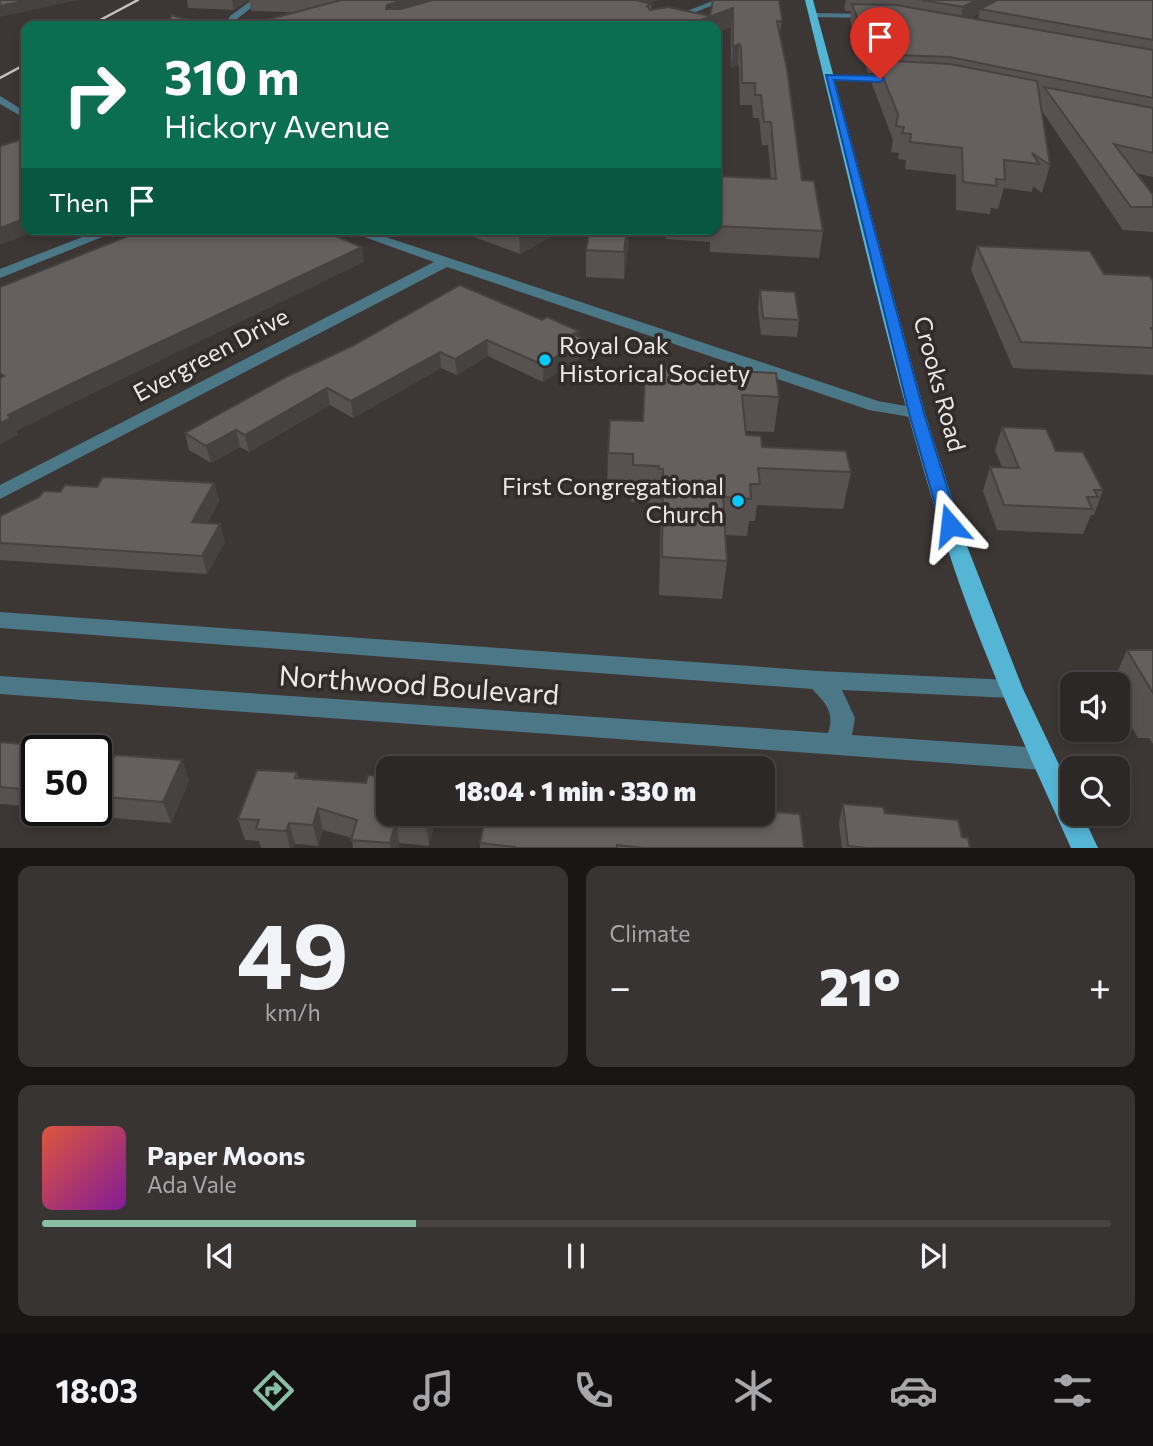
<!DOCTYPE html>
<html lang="en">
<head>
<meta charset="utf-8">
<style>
	:root { --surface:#2d2828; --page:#393434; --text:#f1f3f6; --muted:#a7a6a8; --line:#484445; --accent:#8abfa5 }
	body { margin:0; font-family:Commissioner,sans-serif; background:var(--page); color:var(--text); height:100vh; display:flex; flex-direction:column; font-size:26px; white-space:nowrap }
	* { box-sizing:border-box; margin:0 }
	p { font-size:23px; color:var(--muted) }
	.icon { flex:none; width:38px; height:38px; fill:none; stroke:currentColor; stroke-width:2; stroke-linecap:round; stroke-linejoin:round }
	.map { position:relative; height:848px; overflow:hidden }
	.drawer { display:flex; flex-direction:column; gap:18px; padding:18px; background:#191616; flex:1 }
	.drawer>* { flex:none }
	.hud { position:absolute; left:21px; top:21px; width:700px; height:214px; border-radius:14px; box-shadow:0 4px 10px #0003,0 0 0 2px var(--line); background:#0b6e4f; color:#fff; overflow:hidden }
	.fabs { position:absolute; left:1060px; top:672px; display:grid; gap:14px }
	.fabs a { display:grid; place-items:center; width:70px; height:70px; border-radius:14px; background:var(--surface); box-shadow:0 4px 10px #0003,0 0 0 2px var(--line); font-size:35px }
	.speed { position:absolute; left:21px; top:735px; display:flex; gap:14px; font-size:35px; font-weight:700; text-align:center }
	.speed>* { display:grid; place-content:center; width:91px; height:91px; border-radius:50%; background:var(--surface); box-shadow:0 4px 10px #0003,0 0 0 2px var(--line); line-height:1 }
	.speed .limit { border:4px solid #111; border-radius:10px; background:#fff; color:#111 }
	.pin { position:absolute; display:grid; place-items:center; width:60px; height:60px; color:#fff; margin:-72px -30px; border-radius:50% 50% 50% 0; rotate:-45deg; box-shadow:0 0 7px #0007 }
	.pin .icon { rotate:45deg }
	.me { position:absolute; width:77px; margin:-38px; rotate:343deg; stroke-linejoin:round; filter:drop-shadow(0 0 5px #0008) }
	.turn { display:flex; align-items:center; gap:24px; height:147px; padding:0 28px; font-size:32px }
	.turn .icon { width:91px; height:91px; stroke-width:2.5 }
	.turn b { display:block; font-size:49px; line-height:60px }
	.then { display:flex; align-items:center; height:66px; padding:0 28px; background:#0003; gap:14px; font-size:26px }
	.big { font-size:52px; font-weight:800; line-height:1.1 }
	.drawer .tile { flex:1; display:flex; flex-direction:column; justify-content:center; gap:10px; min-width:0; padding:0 24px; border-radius:14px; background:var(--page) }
	.drawer .dial { align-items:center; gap:0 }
	.dial b { font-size:91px; line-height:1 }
	.song { display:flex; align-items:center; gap:21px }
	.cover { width:84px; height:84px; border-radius:10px; background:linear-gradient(135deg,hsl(10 70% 55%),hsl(290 70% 35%)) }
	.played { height:7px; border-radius:4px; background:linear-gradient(90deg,var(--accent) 35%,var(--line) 35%) }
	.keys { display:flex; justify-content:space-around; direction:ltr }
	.heat { display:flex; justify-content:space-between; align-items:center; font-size:38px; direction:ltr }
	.drawer .tiles { flex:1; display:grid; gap:18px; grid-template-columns:1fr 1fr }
	.tile:last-child { grid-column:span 2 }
	.trip { position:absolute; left:376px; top:756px; width:399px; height:70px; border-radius:14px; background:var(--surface); box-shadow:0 4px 10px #0003,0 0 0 2px var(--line); font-weight:800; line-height:70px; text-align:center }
	.menu { display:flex; height:112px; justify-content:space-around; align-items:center; background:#121010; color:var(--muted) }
	.menu .icon { width:49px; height:49px }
	.menu .active { color:var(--accent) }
	.menu b { font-size:32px; color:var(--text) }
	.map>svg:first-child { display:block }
</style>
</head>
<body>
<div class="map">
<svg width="1153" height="848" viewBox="0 0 1153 848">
	<rect width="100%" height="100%" fill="#3c3635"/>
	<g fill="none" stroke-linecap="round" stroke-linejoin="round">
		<!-- minor -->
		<g fill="#4c7787" fill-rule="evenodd">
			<path d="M252 0H261L237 19 233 26H225L230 16Z"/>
			<path d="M715 0H726L660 26H649Z"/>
			<path d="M812 13 874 14 878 16 874 18 809 17Z"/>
			<path d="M826 75 895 77 900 80 895 83 829 80 826 79Z"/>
			<path d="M0 96 26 112V119L0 104Z"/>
			<path d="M103 229H122L0 278V269Z"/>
			<path d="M342 229H362L878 401 922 409 925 413 916 418 869 410 447 267 0 499V485L434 262Z"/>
			<path d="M0 612 818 671 1011 680 1019 682 1023 689 1019 696 1011 698 842 690 855 718 852 735 1043 748 1052 752 1056 759 1052 766 1043 770 0 694V676L828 733C835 713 826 703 812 689L0 628Z"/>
		</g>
		<!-- major -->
		<path fill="#54b5d5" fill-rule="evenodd" d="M805 0H813L925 413 967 546 1023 689 1073 794V814H1082L1098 848H1071C1026 748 979 648 946 544 890 365 850 182 805 0Z"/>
		<!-- rail -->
		<g stroke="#c7c2c1" stroke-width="2.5">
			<path d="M89 26 138 0"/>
			<path d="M0 78 26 64"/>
		</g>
	</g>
	<!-- wall -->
	<g fill="#575251" fill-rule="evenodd">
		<path d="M187 0H248L234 10 188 8Z"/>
		<path d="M249 0H658L649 3 652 4 651 9 710 16 713 0 782 18 780 34 802 180 823 231 819 258 710 252V242L666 239V229H716V176L771 179 768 145H762L759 118H753L752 105H740L739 68 738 65 731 68V27L716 33V26L251 11Z"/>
		<path d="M846 0H1153V177L1136 173 1153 195V232L1123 230 1042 111 1050 165 1042 193 1033 186 1032 192 1004 188 998 209 991 208 990 214 956 210V175L905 169 906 160 898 159 899 153 891 152 893 140 872 84 874 73H868L850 21 851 11H846L844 8ZM979 13 978 19 971 18Z"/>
		<path d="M452 229H565L520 254Z"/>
		<path d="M590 229H630L624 279 586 277V250Z"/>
		<path d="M977 246 1104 274 1153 281V375L1013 368 971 270Z"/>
		<path d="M760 290 799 320 797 337 761 335 758 308Z"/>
		<path d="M579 336 584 339V355L543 382 488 356 457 375 441 368 353 418 330 405 249 452 240 447 211 463 189 450 185 433 352 346Z"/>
		<path d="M645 375 779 397 774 432 746 431V435L762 447 851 472 843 509 757 505 755 521H749L747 536 725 535 727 561 722 599 659 595 661 506H657V503L631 502 632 491 607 490 608 453 643 421Z"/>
		<path d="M1002 427 1056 451 1103 490 1094 515H1091L1083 534 997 530 983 491 990 467H1002L995 450Z"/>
		<path d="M214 483 219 501 207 523 225 542 207 574 0 560V516L60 492 97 487Z"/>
		<path d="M1127 650H1153V744L1149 738H1138L1118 704V684H1112Z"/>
		<path d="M0 742 37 751V807L0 804Z"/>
		<path d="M182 760 189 781 171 823 103 817 96 802V791Z"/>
		<path d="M297 772 299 778 388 814H436L429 846 399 843 398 848H353L352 838 323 830 318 846 295 844 293 848H261L259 841 245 840 238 819Z"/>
		<path d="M843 804 885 813 962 837 970 848H842L839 823Z"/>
		<path d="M480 843 804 848H480Z"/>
	</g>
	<!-- shaded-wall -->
	<g fill="#474242">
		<path d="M29 0H78L0 17V6Z"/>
		<path d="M232 0H248L234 10Z"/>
		<path d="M403 0H464L389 24 386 9 387 5Z"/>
		<path d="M616 0H658L616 15Z"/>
		<path d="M976 0H1001L980 9 979 13 960 24 963 7Z"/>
		<path d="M733 8 731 27 716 33V26H685Z"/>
		<path d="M739 44 738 65 731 68 733 47Z"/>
		<path d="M26 218V229H42L0 245V228Z"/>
		<path d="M519 229H565L520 254Z"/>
		<path d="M627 229H630L624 279V252Z"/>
		<path d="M362 247 364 262 77 401 16 431 18 435 0 444V423L8 415 71 384Z"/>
		<path d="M579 331V342L584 339V355L543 382V365L573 334Z"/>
		<path d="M487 340 488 356 457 375 455 359Z"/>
		<path d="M440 352 441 368 353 418 351 401Z"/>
		<path d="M327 388 330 405 249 452 245 435Z"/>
		<path d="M236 430 240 447 211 463 206 446Z"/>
		<path d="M214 483 219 501 198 540 192 522Z"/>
		<path d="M220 524 225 542 207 574 202 556Z"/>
		<path d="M182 760 189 781 171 823 163 802Z"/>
		<path d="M37 781V800L32 790Z"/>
		<path d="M318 808 323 830 318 846 313 825Z"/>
		<path d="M429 814H436L429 846 426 825Z"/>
		<path d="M396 822 399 843 398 848H390V843Z"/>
		<path d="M289 823 295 844 293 848H290L286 831Z"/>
	</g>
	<!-- building -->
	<g fill="#655f5e" stroke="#474242" stroke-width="2">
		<path d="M0 0H29L0 6Z"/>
		<path d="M341 0H403L387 5 386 9H401L433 0H635L652 4 647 6 650 10 668 7 710 16 713 0H779L782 18 781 22 777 21 787 69 802 180 814 181 823 231 716 226V176L776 179 771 122H764L761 95H755V83H742L741 47 739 44 733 47V8L685 26H244Z"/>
		<path d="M922 0H976L963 7Z"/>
		<path d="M997 0H1153V40L980 9Z"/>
		<path d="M852 4 896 5 1153 50V98L950 57 871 54Z"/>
		<path d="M171 15 201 23 205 26H169Z"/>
		<path d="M876 60 950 64 1037 81 1050 165 1032 153 1039 164 1004 160 1005 180 996 179 997 186 963 182 962 148 910 142 911 134 902 133 904 127 896 126 898 114Z"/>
		<path d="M1044 87 1153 108V153L1114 144 1153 195V207H1131Z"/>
		<path d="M26 138V218L0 228V146Z"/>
		<path d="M146 229H301L312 234 321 230 362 247 71 384 8 415 11 418 0 423V378L4 376 0 373V287Z"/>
		<path d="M590 229H627L624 252 586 250Z"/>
		<path d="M977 246 1090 251 1104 274 1150 276 1153 281V328H1151L1153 331V348L1021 342Z"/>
		<path d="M460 285 542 320 547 317 579 331 573 334 584 339 543 365 487 340 455 359 440 352 351 401 327 388 245 435 236 430 206 446 185 433 288 376 352 346Z"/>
		<path d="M760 290 795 292 799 320 763 318Z"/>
		<path d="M653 368 776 373 779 397 742 395 746 435 761 436 762 447 846 451 851 472 758 468 760 484H750L751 499 723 497 727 561 662 557 663 469H659V466L633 465V454L608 453 610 420 643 421 645 375Z"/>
		<path d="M1002 427 1046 429 1056 451 1083 452 1103 490H1094L1098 497H1087L1092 509 1004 505 990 467 1019 468Z"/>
		<path d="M103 477 214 483 192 522 220 524 202 556 0 543V516L39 497 44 491 60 492 65 485 97 487Z"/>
		<path d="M1127 650H1153V693Z"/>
		<path d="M0 742 57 747 54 751H37V781L32 790 0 787Z"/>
		<path d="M115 755 182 760 163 802 96 796V791Z"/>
		<path d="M257 770 297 772 295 778 366 783 368 775 388 777V814H429L426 825 396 822 390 843 351 840 357 820 318 808 313 825 289 823 286 831 256 829 259 820 238 819Z"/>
		<path d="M843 804 883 807 885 813 958 820 962 837 968 838 970 848H867L848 846Z"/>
		<path d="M763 811 800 814 804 848H645L617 845V848H515V847L480 843 486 814H763Z"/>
	</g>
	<!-- route -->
	<path fill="#1a73e8" stroke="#114b97" stroke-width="2" d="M826 75 880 76 884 79 880 82 834 80 924 413 959 525 956 529 950 531 941 525 909 413Z"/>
	<!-- markers -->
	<g fill="#06cbf9" stroke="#312c2b" stroke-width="2.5">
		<circle cx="545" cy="360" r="7"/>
		<circle cx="738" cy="501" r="7"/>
	</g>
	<g text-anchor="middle" stroke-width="7" stroke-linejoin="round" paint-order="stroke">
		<!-- poi labels -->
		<g font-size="24" fill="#ece8e7" stroke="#312c2b" text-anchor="start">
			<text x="559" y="354">Royal Oak<tspan x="559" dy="28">Historical Society</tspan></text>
			<text x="724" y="495" text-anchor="end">First Congregational<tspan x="724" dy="28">Church</tspan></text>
		</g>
		<!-- street labels -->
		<g font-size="24" fill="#ece8e7" stroke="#312c2b">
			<text transform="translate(211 355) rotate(-28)" y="8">Evergreen Drive</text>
			<text transform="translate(939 384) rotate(75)" y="8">Crooks Road</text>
		</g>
		<!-- near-street labels -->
		<g font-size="28" fill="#ece8e7" stroke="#312c2b">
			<text transform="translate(419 685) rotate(4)" y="10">Northwood Boulevard</text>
		</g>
	</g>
</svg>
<div class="fabs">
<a><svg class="icon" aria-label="sound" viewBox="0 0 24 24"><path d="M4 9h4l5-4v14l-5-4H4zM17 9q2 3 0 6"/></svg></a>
<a><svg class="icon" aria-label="search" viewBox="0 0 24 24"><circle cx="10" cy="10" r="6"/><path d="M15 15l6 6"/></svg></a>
</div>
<div class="speed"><div class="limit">50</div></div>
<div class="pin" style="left:880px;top:79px;background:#d93025"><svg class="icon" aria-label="arrive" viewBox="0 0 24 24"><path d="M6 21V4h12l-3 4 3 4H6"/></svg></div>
<svg class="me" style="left:950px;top:525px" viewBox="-20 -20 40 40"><path d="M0-17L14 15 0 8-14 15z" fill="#1a73e8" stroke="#fff" stroke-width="4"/></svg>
<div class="trip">18:04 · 1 min · 330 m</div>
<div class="hud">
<div class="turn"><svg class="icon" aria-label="right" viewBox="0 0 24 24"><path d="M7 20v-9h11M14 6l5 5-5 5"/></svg><div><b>310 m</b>Hickory Avenue</div></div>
<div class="then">Then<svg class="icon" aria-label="arrive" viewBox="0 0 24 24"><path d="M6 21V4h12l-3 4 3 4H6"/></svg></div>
</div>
</div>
<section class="drawer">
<div class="tiles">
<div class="tile dial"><b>49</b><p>km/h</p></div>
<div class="tile"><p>Climate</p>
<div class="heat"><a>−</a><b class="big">21°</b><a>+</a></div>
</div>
<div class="tile">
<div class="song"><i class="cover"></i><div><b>Paper Moons</b><p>Ada Vale</p></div></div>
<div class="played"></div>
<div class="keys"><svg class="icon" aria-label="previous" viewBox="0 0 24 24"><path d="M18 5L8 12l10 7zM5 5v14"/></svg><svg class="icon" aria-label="pause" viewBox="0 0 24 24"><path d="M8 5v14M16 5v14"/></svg><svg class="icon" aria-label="next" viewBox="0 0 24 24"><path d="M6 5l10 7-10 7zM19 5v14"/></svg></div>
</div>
</div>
</section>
<nav class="menu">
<b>18:03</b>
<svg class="icon active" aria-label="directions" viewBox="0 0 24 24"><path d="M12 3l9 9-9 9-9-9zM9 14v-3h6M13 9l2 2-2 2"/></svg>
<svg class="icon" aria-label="music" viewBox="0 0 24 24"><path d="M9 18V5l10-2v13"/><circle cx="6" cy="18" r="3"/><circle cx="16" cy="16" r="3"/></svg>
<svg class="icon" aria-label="phone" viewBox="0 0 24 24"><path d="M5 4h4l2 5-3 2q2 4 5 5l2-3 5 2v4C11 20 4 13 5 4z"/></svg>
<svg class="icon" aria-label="climate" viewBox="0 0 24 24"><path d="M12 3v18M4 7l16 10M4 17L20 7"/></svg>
<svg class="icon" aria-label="car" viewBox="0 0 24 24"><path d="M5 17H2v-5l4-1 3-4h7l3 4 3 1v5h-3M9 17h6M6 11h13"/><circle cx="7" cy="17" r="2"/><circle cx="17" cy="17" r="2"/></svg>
<svg class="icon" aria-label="filters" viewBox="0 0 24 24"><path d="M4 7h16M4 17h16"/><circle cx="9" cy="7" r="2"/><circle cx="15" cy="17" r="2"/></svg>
</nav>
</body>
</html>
